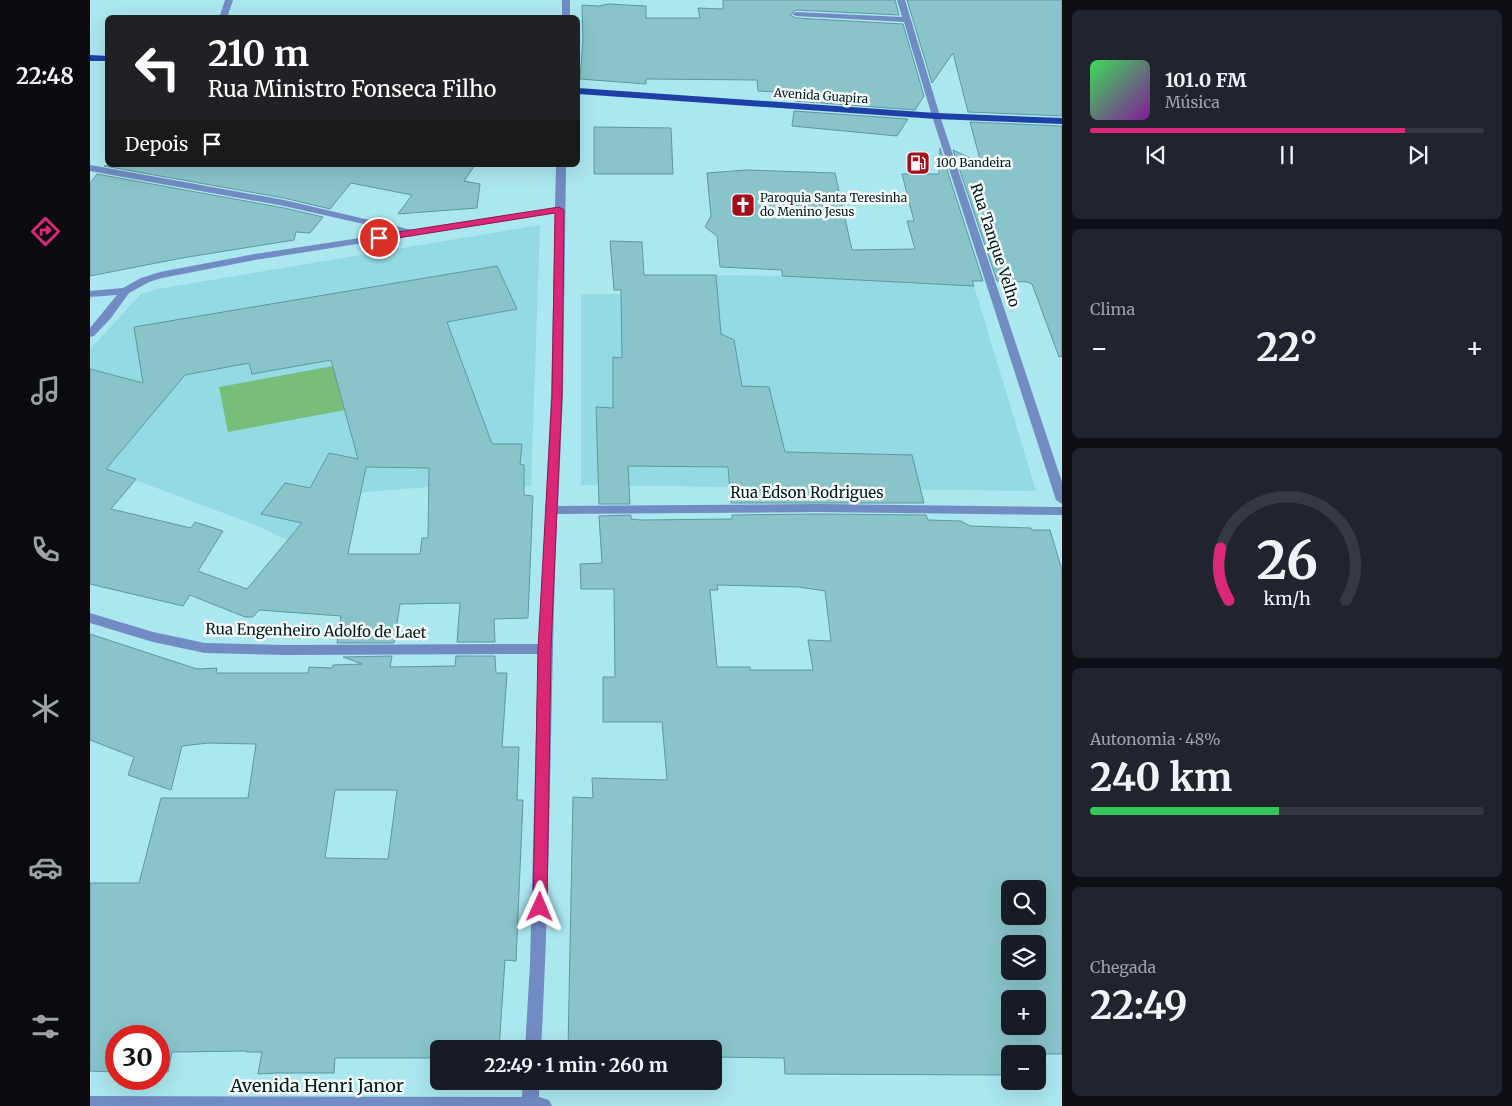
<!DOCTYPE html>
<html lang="pt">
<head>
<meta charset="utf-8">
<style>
	:root { --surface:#171b24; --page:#20242c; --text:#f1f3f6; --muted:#9ea1a6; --line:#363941; --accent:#db2777 }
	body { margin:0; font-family:Merriweather,serif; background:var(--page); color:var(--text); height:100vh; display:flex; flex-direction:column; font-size:19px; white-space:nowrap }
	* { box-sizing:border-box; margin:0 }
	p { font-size:16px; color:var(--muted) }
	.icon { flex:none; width:28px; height:28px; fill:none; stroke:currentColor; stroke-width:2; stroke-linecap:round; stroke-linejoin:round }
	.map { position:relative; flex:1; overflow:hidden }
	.drawer { display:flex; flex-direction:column; gap:10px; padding:10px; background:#0d0f14; width:450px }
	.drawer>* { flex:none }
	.top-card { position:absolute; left:15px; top:15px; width:475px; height:152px; border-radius:8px; box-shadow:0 5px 20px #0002; background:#202124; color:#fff; overflow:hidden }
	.controls { position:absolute; left:911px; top:880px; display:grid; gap:10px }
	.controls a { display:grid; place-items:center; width:45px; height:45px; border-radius:8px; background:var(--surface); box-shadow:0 5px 20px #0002; font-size:25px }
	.speed { position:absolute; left:15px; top:1025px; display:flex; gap:10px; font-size:25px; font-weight:700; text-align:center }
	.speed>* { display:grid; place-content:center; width:65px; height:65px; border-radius:50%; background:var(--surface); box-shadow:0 5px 20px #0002; line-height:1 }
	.speed .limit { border:8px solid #d22; background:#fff; color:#111 }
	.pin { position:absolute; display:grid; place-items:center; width:42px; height:42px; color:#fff; margin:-21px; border:2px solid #fff; border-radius:50%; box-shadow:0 1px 5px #0007 }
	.me { position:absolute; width:55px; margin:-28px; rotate:1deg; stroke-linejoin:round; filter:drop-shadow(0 0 4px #0008) }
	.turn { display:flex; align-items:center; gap:18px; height:105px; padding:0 20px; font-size:22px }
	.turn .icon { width:65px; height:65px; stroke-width:2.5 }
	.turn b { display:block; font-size:35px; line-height:42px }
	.then { display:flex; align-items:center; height:48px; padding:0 20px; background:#0003; gap:10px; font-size:19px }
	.big { font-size:38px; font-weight:700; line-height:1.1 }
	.drawer .tile { flex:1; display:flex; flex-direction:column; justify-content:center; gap:8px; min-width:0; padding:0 18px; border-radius:8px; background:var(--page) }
	.drawer .dial { align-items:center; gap:0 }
	.dial svg { height:130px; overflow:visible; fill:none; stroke:var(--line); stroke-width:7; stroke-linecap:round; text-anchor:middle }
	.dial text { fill:var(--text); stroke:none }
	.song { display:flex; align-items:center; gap:15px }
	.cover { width:60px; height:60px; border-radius:8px; background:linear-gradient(135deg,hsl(130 70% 55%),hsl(290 70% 35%)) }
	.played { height:5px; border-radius:2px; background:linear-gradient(90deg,var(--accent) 80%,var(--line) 80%) }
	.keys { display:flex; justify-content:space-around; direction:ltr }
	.heat { display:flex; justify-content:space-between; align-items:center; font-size:28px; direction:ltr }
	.charge { height:8px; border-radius:4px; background:linear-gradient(90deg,#34c759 48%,var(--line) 0) }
	.trip { position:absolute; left:340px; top:1040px; width:292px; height:50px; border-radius:8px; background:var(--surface); box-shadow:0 5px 20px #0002; font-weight:700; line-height:50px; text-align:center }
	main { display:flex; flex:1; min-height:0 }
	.tab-bar { display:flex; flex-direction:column; width:90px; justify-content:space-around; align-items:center; background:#090b0e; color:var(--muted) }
	.tab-bar .icon { width:35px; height:35px }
	.tab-bar .current { color:var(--accent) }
	.tab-bar b { font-size:22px; color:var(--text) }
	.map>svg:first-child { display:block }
</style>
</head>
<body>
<main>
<nav class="tab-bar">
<b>22:48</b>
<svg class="icon current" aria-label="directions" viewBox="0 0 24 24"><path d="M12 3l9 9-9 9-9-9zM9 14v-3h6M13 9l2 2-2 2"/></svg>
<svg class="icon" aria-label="music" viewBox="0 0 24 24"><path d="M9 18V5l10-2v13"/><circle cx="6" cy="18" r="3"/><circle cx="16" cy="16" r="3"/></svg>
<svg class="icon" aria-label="phone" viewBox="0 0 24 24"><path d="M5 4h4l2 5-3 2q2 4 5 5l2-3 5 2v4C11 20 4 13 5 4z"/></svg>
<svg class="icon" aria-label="climate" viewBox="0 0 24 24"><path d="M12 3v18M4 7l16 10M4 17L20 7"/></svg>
<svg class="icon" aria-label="car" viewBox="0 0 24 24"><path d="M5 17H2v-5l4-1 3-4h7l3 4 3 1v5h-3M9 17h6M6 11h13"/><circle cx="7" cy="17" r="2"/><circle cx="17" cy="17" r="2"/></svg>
<svg class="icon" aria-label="filters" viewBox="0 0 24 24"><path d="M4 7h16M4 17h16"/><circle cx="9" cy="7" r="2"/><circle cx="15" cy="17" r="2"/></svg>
</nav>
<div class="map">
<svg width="972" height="1106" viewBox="0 0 972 1106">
	<rect width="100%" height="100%" fill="#abe7ef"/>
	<!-- built -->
	<g fill="#94dae2">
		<path d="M450 225 441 486 339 487 252 494 204 543 168 526 16 469 0 396V349L51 294 67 289Z"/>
		<path d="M620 275 692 276 884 286 946 491 491 485V294H623Z"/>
	</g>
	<!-- green -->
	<path fill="#77be7a" d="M243 366 255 410 138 432 129 387Z"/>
	<!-- building -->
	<g fill="#89c4cb" stroke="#5d989e" fill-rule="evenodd">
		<path d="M633 0H805L809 15 706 10 700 15 706 18 813 24 834 96 825 110 705 101 706 93 668 91 667 80 556 79V84L490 79 493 40 492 5 509 6 518 4 556 6V18H610L608 8 633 9Z"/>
		<path d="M817 0H972V116L878 112 863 53 842 83Z"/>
		<path d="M704 111 818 119 807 136 702 126Z"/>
		<path d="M880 122 972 126V356L969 357 942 284 937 282 907 281 863 150 891 163Z"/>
		<path d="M504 127 581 128 583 174H504Z"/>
		<path d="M850 148 893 281H882L884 286 692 276V270L630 267 627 236 615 227 621 216 617 173 656 170 745 173 762 250 825 249 817 221H824L812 174H849Z"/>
		<path d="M385 165 374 181 390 184 387 208 308 214 322 195 261 183 240 209 194 198 14 166Z"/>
		<path d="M7 174 194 208 233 217 220 233 206 232 204 240 92 258 0 276V183Z"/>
		<path d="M520 241 552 242 554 275H626L631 334 644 340 652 386 679 387 695 452 822 455 834 503H641L638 467 538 466 540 504H509L506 407 523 408V357L532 358 531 290H524Z"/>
		<path d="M407 266 427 309 357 322 402 444H432L430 464 434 465V495L443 496 438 618 404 619 405 642H367L370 603 310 604 304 643H247L251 616 169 610 163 617H155L100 595 93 606 0 584V369L53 383 44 327ZM241 360 268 459 239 453 220 488 195 483 171 514 212 523 157 589 108 571 133 531 105 522 101 528 21 509 46 479 16 469 95 375 159 363 162 374ZM276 467 339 468 338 538H332L330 554H258Z"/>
		<path d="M729 514 836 515 838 520 871 521 880 526 941 528 942 530H960L972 570V1054H920V1075L695 1074 694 1058 624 1057V1049H478L483 797 503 798 502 778 577 780 572 722H513V677H525L524 589H491L490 564 512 563 509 516 541 515V519L551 520 642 519V515ZM627 585 709 587 735 591 741 641 718 640 723 670H660V667H627L620 590H628ZM920 889H948V916H920ZM920 944H948V971H920ZM920 999H948V1026H920Z"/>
		<path d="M0 634 107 669 127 668 126 673H218L219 667 242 668 243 665 272 664 253 657 302 656 300 667 365 666 366 656H405L406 673H417L412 747H429L427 800H433L426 961 415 960 409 1049H349V1058H245L244 1073H188L168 1074 172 1052H156L157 1051 82 1052 78 1072H69V1036H26V1072L0 1071V883H49L71 798H158L166 744 118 743 92 746 81 790 38 775 44 757 0 740ZM245 790H307L298 859 235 858Z"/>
	</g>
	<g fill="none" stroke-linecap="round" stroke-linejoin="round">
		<!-- minor -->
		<g fill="#728bc3" fill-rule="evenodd">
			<path d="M135 0H143L137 18H129Z"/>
			<rect x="472" y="0" width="8" height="18"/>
			<path d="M807 0H815L850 116 972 482V504L966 500 842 116 814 22 706 16 702 14 706 12 812 17Z"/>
			<path d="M0 165 194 200 322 230 465 208 466 165H476L473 395 468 506 729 504 972 507V515L729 512 467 514C460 692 461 871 451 1049H435L440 964 448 654 195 655 115 653 63 642 0 623V613L63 632 115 643 195 645 449 644 461 395 465 213 165 260 72 278 59 282 39 293 21 318 4 336 0 337V328L27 295 0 297V291L33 288 51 278 70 272 165 254 309 232 194 206 0 171Z"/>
			<path d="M433 1081H449V1097L459 1100 462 1106H0V1096L432 1097Z"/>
		</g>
		<!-- major -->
		<g fill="#1e40a6" fill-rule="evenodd">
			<path d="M0 55 18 56V61H0Z"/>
			<path d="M488 88 846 113 972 118V124L846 119 488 94Z"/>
		</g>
	</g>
	<!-- route -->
	<path fill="#db2777" stroke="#8e194d" d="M469 207 474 210 472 395 461 649 457 907 455 911 450 913 445 911 443 907 448 649 462 395 465 213 289 241 285 238 289 235Z"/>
	<!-- icons -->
	<defs>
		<g id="fuel-square" transform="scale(1.25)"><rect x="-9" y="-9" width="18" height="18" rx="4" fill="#a50d1b" stroke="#f7fdfe"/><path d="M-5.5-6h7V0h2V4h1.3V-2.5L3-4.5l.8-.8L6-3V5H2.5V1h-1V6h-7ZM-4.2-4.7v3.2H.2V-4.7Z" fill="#fff"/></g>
		<g id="church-square" transform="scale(1.25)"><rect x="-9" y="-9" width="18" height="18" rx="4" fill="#a50d1b" stroke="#f7fdfe"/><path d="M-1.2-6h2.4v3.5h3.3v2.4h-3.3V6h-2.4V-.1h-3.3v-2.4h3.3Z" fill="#fff"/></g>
	</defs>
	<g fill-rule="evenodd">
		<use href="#fuel-square" x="828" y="163"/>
		<use href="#church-square" x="653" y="205"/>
	</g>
	<g text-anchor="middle" stroke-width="5" stroke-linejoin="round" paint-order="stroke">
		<!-- far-street labels -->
		<g font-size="12" fill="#02191b" stroke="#f7fdfe">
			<text transform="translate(731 96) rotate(4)" y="4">Avenida Guapira</text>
		</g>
		<!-- far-poi labels -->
		<g font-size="12" fill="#02191b" stroke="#f7fdfe" text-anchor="start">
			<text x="846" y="167">100 Bandeira</text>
			<text x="670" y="202">Paroquia Santa Teresinha<tspan x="670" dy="14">do Menino Jesus</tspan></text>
		</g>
		<!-- street labels -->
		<g font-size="15" fill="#02191b" stroke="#f7fdfe">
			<text transform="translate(905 245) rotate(72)" y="5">Rua Tanque Velho</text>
			<text x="717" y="498">Rua Edson Rodrigues</text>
			<text transform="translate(226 631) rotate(1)" y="5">Rua Engenheiro Adolfo de Laet</text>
		</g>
		<!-- near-street labels -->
		<g font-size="18" fill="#02191b" stroke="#f7fdfe">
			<text x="227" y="1092">Avenida Henri Janor</text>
		</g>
	</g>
</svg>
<div class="controls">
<a><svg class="icon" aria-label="search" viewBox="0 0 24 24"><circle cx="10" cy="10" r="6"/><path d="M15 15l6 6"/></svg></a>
<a><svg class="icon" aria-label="layers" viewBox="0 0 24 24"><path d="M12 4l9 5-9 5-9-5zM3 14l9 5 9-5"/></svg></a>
<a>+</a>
<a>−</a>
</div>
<div class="speed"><div class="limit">30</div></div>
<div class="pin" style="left:289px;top:238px;background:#d93025"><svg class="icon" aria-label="arrive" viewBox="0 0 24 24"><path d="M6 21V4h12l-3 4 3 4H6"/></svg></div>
<svg class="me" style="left:450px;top:907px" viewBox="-20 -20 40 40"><path d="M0-17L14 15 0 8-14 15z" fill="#db2777" stroke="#fff" stroke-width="4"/></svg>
<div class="trip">22:49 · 1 min · 260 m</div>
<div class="top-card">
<div class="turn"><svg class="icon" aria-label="left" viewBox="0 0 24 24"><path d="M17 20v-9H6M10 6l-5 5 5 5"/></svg><div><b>210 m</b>Rua Ministro Fonseca Filho</div></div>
<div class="then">Depois<svg class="icon" aria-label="arrive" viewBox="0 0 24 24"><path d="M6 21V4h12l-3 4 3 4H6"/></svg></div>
</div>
</div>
<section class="drawer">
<div class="tile">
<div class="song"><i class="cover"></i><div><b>101.0 FM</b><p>Música</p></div></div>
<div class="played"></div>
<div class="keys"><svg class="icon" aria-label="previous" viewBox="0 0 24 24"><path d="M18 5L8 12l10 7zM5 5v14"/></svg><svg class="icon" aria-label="pause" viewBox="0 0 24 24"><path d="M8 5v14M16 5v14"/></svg><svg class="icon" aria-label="next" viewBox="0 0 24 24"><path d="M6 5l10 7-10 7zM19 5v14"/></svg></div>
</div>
<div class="tile"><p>Clima</p>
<div class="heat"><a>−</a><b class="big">22°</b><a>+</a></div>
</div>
<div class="tile dial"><svg viewBox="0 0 100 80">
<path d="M14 69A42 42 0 1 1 86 69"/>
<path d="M14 69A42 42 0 0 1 9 37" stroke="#db2777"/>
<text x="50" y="56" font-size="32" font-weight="700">26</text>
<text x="50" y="72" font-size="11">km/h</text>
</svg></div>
<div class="tile"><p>Autonomia · 48%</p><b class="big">240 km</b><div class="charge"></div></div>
<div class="tile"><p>Chegada</p><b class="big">22:49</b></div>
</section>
</main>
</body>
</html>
